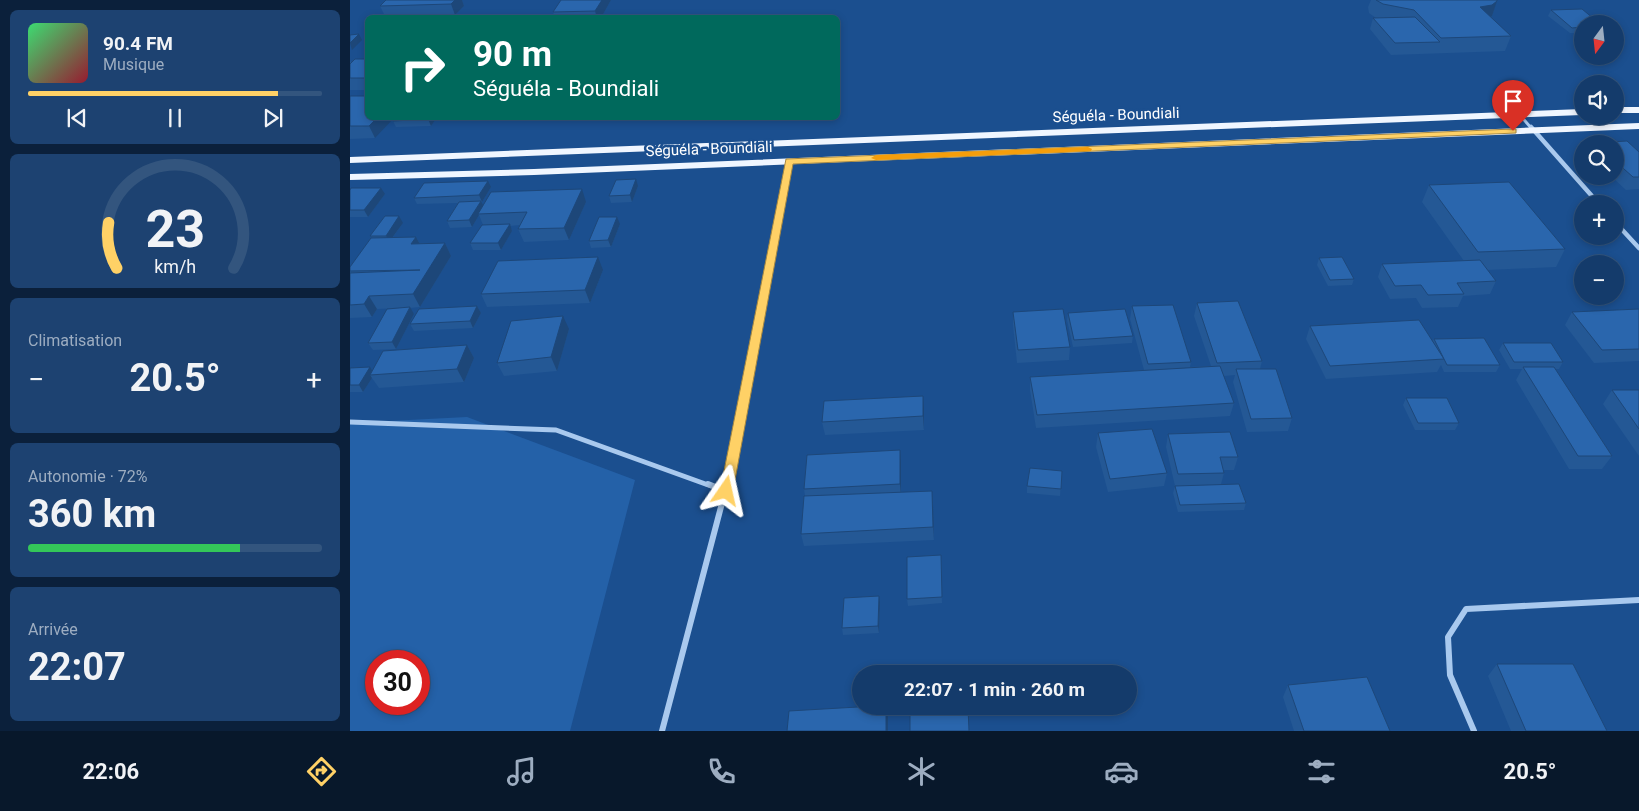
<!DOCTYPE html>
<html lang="fr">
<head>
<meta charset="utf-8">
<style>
	:root { --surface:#143b6b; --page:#1d4271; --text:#f1f3f6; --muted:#9dadc1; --line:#33557e; --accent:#ffd166 }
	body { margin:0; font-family:Roboto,sans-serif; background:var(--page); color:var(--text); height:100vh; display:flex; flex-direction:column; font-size:19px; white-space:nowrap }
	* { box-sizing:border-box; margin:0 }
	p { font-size:16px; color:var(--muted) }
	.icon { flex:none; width:28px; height:28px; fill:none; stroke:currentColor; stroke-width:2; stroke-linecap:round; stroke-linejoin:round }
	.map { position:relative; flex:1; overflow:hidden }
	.sheet { display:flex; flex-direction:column; gap:10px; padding:10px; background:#0b203b; width:350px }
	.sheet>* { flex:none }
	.top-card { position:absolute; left:15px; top:15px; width:475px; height:105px; border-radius:8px; box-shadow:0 2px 8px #0003,0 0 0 1px var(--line); background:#00695c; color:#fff; overflow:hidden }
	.needle { width:32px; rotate:195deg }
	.tools { position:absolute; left:1224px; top:15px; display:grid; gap:10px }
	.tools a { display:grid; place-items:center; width:50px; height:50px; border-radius:50%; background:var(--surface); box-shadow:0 2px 8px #0003,0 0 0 1px var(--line); font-size:25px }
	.speed { position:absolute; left:15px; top:650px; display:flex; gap:10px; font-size:25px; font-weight:700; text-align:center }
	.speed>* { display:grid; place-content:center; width:65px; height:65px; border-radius:50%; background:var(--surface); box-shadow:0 2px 8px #0003,0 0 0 1px var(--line); line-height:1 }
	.speed .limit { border:8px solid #d22; background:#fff; color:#111 }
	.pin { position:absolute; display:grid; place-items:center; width:42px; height:42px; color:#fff; margin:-51px -21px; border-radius:50% 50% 50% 0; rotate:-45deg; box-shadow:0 0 5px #0007 }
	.pin .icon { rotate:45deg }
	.me { position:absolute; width:55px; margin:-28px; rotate:11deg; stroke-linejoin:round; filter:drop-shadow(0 0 4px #0008) }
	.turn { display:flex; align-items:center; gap:18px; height:105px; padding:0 25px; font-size:22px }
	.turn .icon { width:65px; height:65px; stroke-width:2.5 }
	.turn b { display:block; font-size:35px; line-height:42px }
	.big { font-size:38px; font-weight:700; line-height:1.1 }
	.sheet .card { flex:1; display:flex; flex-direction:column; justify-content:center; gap:8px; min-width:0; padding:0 18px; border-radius:8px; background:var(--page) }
	.sheet .dial { align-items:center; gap:0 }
	.dial svg { height:130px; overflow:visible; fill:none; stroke:var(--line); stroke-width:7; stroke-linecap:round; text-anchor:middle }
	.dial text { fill:var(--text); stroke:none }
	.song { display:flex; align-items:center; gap:15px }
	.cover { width:60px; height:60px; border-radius:8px; background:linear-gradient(135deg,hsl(140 70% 55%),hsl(350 70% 35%)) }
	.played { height:5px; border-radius:2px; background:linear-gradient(90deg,var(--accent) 85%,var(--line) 85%) }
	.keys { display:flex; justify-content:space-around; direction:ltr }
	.heat { display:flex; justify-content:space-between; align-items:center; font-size:28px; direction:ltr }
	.charge { height:8px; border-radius:4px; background:linear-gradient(90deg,#34c759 72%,var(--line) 0) }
	.trip { position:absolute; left:502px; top:665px; width:285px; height:50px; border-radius:25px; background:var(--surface); box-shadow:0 2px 8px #0003,0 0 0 1px var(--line); font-weight:700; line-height:50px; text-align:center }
	.dock { display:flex; height:80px; justify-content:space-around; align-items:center; background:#08182b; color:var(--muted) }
	.dock .icon { width:35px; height:35px }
	.dock .selected { color:var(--accent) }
	.dock b { font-size:22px; color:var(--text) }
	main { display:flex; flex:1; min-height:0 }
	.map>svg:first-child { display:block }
</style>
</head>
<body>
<main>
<section class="sheet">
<div class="card">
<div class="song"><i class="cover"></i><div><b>90.4 FM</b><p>Musique</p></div></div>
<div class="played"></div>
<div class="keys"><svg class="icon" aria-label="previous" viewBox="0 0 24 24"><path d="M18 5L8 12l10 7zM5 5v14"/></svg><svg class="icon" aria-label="pause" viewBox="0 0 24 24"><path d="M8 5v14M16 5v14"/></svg><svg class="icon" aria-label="next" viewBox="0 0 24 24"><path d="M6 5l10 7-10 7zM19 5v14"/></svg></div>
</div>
<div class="card dial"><svg viewBox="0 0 100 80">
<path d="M14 69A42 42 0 1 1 86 69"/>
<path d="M14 69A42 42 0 0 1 9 41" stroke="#ffd166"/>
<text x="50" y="56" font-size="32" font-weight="700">23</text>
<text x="50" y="72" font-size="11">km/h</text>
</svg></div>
<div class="card"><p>Climatisation</p>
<div class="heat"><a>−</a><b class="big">20.5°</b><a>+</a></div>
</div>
<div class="card"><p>Autonomie · 72%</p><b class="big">360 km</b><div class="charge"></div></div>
<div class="card"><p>Arrivée</p><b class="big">22:07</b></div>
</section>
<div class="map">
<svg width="1289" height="731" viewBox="0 0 1289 731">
	<rect width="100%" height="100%" fill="#1b4f8f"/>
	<!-- green -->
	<path fill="#2461a8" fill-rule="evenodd" d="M117 417 285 480 220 731H0V423ZM26 661H69V704H26Z"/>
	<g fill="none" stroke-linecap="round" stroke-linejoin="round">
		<!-- minor-far3 -->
		<path stroke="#a9c9ee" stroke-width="3" d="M1169 114 1182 129"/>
		<!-- minor-far2 -->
		<g stroke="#a9c9ee" stroke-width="4.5">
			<path d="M1181 127 1249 204"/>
			<path d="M1265 222 1289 248"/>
			<path d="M415 288 439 161"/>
		</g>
		<!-- minor-far1 -->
		<g stroke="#a9c9ee" stroke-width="5">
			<path d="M0 422 206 430 361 486"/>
			<path d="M377 486 415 287"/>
		</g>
		<!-- minor -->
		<g stroke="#a9c9ee" stroke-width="6">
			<path d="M358 484 376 491"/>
			<path d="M312 731 377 484"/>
			<path d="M1124 731 1100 675 1098 637 1116 609 1289 600"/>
		</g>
		<!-- primary -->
		<g fill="#f0f6ff" fill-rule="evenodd">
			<rect x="1265" y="107" width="24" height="6"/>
			<path d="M1232 109V115L0 163V157Z"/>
			<path d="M1289 123V129L184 175 0 180V174L184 169Z"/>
		</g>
	</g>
	<!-- wall -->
	<g fill="#245895">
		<path d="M36 0H112L114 6 105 15 35 16 30 6Z"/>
		<path d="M261 0 251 18H205L203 12Z"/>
		<path d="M1021 0H1147L1142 16 1140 17 1161 36 1155 51 1041 55 1020 29 1023 18H1026L1019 13 1018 7Z"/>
		<path d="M1201 10 1232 24V33H1220L1198 16Z"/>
		<path d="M18 59V90H0V60L1 63Z"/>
		<path d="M0 96H18L25 138 0 139Z"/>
		<path d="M45 118H86V119L81 126 46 127 43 121Z"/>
		<path d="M1277 141 1289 152V189L1276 190 1261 176H1265V144H1245V143Z"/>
		<path d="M1079 185 1215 249 1206 267 1137 270 1146 281 1140 294 1113 296 1108 307 1072 308 1066 298 1040 299 1028 277 1032 264 1114 261 1072 202Z"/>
		<path d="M288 186 282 202 261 203 259 196Z"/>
		<path d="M141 187 132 202H131L133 206 236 202 219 240 174 242 168 229 170 225 160 226 162 231 151 250H123L120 243 133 225 129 215 122 227 100 228 97 221 108 203 67 204 64 198Z"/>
		<path d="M0 190 35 194 18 217H0Z"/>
		<path d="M53 223 43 237H66L70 244 95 243 101 256 70 307 60 308 64 314 46 349 23 350 18 343 53 308 27 309 22 317 0 318V267L22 238 20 236Z"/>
		<path d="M270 224 261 247 241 248 239 241Z"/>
		<path d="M969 258 1004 279 1002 285 978 286 967 265Z"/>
		<path d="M253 270 240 303 137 307 131 294Z"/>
		<path d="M847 303 912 361 910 369 942 418 938 431 897 432 883 382 885 375 874 376 884 403 880 416 686 428 680 390V377L794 370 780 319 782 306 841 362 840 367 861 366 844 316Z"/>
		<path d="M127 306 131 313 123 328 64 331 60 324Z"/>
		<path d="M1289 309V361L1244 363 1215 325 1222 312Z"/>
		<path d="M663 312 720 347 719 360 667 363 663 325Z"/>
		<path d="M718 313 783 336 782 343 723 347 717 320Z"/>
		<path d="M960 326 1082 341 1084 339 1150 365 1146 372H1094L1091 365 1087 372 976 379 956 339Z"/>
		<path d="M219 329 207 371 154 376 147 363Z"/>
		<path d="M1153 343 1213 362 1209 369H1205L1262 456 1252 469H1219L1166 380 1172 369H1160L1149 350Z"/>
		<path d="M117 345 124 358 114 382 29 388 22 378 13 392H0V368L22 371Z"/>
		<path d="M1262 390H1289V456L1253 404Z"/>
		<path d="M573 396 574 430 475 435 472 422Z"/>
		<path d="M1056 398 1109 423 1105 430H1065L1053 405Z"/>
		<path d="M748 433 817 473 814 486 758 492 746 447Z"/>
		<path d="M818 434 888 457 884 470H874V473L871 484 896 503 894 510 828 512 823 493 825 486 816 447Z"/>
		<path d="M551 463V492L583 504 584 540 454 546 451 534 455 496 454 489Z"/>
		<path d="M712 471 710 496 677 493V486Z"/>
		<path d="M591 562 592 603 558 606 557 599Z"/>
		<path d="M530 603 529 633 493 635 492 628Z"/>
		<path d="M1147 664 1257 731H1161L1138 676Z"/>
		<path d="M938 685 1040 731H944L933 697Z"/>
	</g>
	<!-- shaded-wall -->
	<g fill="#1d4779">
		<path d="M105 0H112L114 6 105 15 101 4Z"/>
		<path d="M252 0H261L251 18H247L245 11Z"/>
		<path d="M1147 1 1142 16 1136 20 1130 7Z"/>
		<path d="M9 34 12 40 2 50 0 43Z"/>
		<path d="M27 118H44L25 138 19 126Z"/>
		<path d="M80 118H86V119L81 126 78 119Z"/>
		<path d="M286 179 288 186 282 202 280 195Z"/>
		<path d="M138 181 141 187 132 202 129 195Z"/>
		<path d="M31 188 35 194 18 217 14 210Z"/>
		<path d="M232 189 236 202 219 240 214 228Z"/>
		<path d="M131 201 134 207 128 214 129 215 122 227 119 220Z"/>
		<path d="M49 216 53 223 39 242 36 236Z"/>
		<path d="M267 217 270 224 261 247 258 240Z"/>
		<path d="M160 224 162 231 151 250 148 243Z"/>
		<path d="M66 237 73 250 61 244Z"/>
		<path d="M95 243 101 256 70 307 63 294Z"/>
		<path d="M248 257 253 270 240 303 235 290Z"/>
		<path d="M19 296 27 309 22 317 14 304Z"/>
		<path d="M127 306 131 313 123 328 120 321Z"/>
		<path d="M60 307 64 314 46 349 42 342Z"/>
		<path d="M213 316 219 329 207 371 201 357Z"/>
		<path d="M117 345 124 358 114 382 107 369Z"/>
		<path d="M20 367 24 374 20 375 22 378 13 392 9 385Z"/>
		<path d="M573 396 574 409V430L573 416Z"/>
		<path d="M550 450 551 463V497L550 484Z"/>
		<path d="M582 491 583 504 584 540 583 527Z"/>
		<path d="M529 596 530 603 529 633 528 626Z"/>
		<path d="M536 706 538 717V731H536Z"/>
	</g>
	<!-- building -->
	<g fill="#2a66ad" stroke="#1d4779">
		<path d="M36 0H105L101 4 30 6Z"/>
		<path d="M211 0H252L245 11 203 12Z"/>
		<path d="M1026 0H1147V1L1142 5 1130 7 1161 36 1091 38 1064 10 1033 4Z"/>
		<path d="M1232 9 1250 24H1232V27L1222 28 1201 10Z"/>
		<path d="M1065 17 1090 42 1045 43 1023 18Z"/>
		<path d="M9 34 0 43V35Z"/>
		<path d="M5 59H18V78H0V64Z"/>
		<path d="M0 96H18V118H27L19 126H0Z"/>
		<path d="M45 118H80L78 119 43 121Z"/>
		<path d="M1277 141 1289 152V177H1283L1265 161V144H1246L1245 143Z"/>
		<path d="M286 179 280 195 259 196 266 180Z"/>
		<path d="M138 181 129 195 64 198 74 183Z"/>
		<path d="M1159 182 1215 249 1128 252 1079 185Z"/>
		<path d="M1 188H31L14 210H0V190Z"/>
		<path d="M232 189 214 228 168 229 177 212 128 214 141 192Z"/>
		<path d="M131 201 119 220 97 221 109 202Z"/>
		<path d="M35 216H49L36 236H20Z"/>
		<path d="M249 217H267L258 240 239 241Z"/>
		<path d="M160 224 148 243H120L132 225Z"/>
		<path d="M66 237 61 244 95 243 63 294 19 296 14 304 0 305V273L70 270 0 271V267L21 238Z"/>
		<path d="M248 257 235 290 131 294 148 261Z"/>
		<path d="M992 257 1004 279 980 280 969 258Z"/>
		<path d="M1130 260 1146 281 1107 283 1114 294 1078 295 1071 285 1045 286 1032 264Z"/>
		<path d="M888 301 912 361 867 363 847 303Z"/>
		<path d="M823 305 841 362 798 364 782 306Z"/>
		<path d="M127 306 120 321 60 324 69 309Z"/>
		<path d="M60 307 42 342 18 343 37 309Z"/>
		<path d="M713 309 720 347 668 350 663 312Z"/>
		<path d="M775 309 783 336 724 340 718 313Z"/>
		<path d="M1289 309V349L1252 350 1222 312Z"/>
		<path d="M213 316 201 357 147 363 161 321Z"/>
		<path d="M1069 320 1094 359 980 366 960 326Z"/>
		<path d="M1134 338 1150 365H1097L1084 339Z"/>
		<path d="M1153 343H1201L1213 362H1164Z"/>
		<path d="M117 345 107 369 20 375 33 351Z"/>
		<path d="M870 366 884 403 687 415 680 377Z"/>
		<path d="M20 367 9 385H0V368Z"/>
		<path d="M1173 367H1204L1262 456H1228Z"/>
		<path d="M886 369H926L942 418 901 419Z"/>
		<path d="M1262 390H1289V429Z"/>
		<path d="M573 396V416L472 422 474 401Z"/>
		<path d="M1056 398H1097L1109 423H1068Z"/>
		<path d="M802 429 817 473 760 479 748 433Z"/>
		<path d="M880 432 888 457H870L874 473 828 474 818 434Z"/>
		<path d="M550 450V484L454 489 457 455Z"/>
		<path d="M680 468 712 471 711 489 677 486Z"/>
		<path d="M889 484 896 503 830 505 825 486Z"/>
		<path d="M582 491 583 527 451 534 454 496Z"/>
		<path d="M591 555 592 597 557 599V557Z"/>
		<path d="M529 596 528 626 492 628 494 598Z"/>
		<path d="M1147 664H1223L1257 731H1176Z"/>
		<path d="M1017 677 1040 731H954L938 685Z"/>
		<path d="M525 706H536V731H437L439 711Z"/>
		<path d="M618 707 619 731H560V711Z"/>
	</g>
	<!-- route -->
	<path fill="#ffd166" stroke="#a68842" d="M1163 129H1166V133L443 164 383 491 381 495 376 496 372 495 370 491 436 159Z"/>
	<!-- slow -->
	<path fill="#f59e0b" d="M738 147 742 149 741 151 526 160 521 158 526 155Z"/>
	<g text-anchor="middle" stroke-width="5" stroke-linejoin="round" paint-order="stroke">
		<!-- far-street labels -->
		<g font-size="15" fill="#fff" stroke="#1b4f8f">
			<text transform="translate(766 115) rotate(-2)" y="5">Séguéla - Boundiali</text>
			<text transform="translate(359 149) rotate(-2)" y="5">Séguéla - Boundiali</text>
		</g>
	</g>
</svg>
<div class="tools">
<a><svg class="needle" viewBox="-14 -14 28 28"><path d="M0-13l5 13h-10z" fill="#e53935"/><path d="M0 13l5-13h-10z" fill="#9dadc1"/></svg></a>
<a><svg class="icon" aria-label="sound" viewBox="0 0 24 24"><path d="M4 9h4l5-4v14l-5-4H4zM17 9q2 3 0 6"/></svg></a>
<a><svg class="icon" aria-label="search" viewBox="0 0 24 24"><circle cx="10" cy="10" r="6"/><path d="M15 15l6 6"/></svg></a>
<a>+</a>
<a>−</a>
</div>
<div class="speed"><div class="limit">30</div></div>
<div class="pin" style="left:1163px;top:131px;background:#d93025"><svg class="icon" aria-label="arrive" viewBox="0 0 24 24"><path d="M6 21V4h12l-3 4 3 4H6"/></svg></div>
<svg class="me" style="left:376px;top:491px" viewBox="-20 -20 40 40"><path d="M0-17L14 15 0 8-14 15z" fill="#ffd166" stroke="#fff" stroke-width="4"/></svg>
<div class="trip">22:07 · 1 min · 260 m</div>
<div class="top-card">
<div class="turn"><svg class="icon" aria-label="right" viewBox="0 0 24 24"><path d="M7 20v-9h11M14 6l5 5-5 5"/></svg><div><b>90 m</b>Séguéla - Boundiali</div></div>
</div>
</div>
</main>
<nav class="dock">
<b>22:06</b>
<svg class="icon selected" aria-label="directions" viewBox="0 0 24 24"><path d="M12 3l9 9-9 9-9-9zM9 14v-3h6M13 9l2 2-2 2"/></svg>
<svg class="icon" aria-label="music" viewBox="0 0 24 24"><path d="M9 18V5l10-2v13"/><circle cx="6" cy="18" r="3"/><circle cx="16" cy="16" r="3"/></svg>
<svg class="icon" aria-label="phone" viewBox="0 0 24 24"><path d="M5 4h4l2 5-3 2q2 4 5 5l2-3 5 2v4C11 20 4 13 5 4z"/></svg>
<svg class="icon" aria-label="climate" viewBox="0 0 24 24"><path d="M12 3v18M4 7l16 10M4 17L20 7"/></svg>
<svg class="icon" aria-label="car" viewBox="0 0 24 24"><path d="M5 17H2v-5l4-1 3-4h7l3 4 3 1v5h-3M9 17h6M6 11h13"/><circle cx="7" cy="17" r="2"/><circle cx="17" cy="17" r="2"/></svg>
<svg class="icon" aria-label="filters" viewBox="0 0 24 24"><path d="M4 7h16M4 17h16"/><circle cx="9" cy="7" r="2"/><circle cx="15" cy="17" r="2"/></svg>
<b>20.5°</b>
</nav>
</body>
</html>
